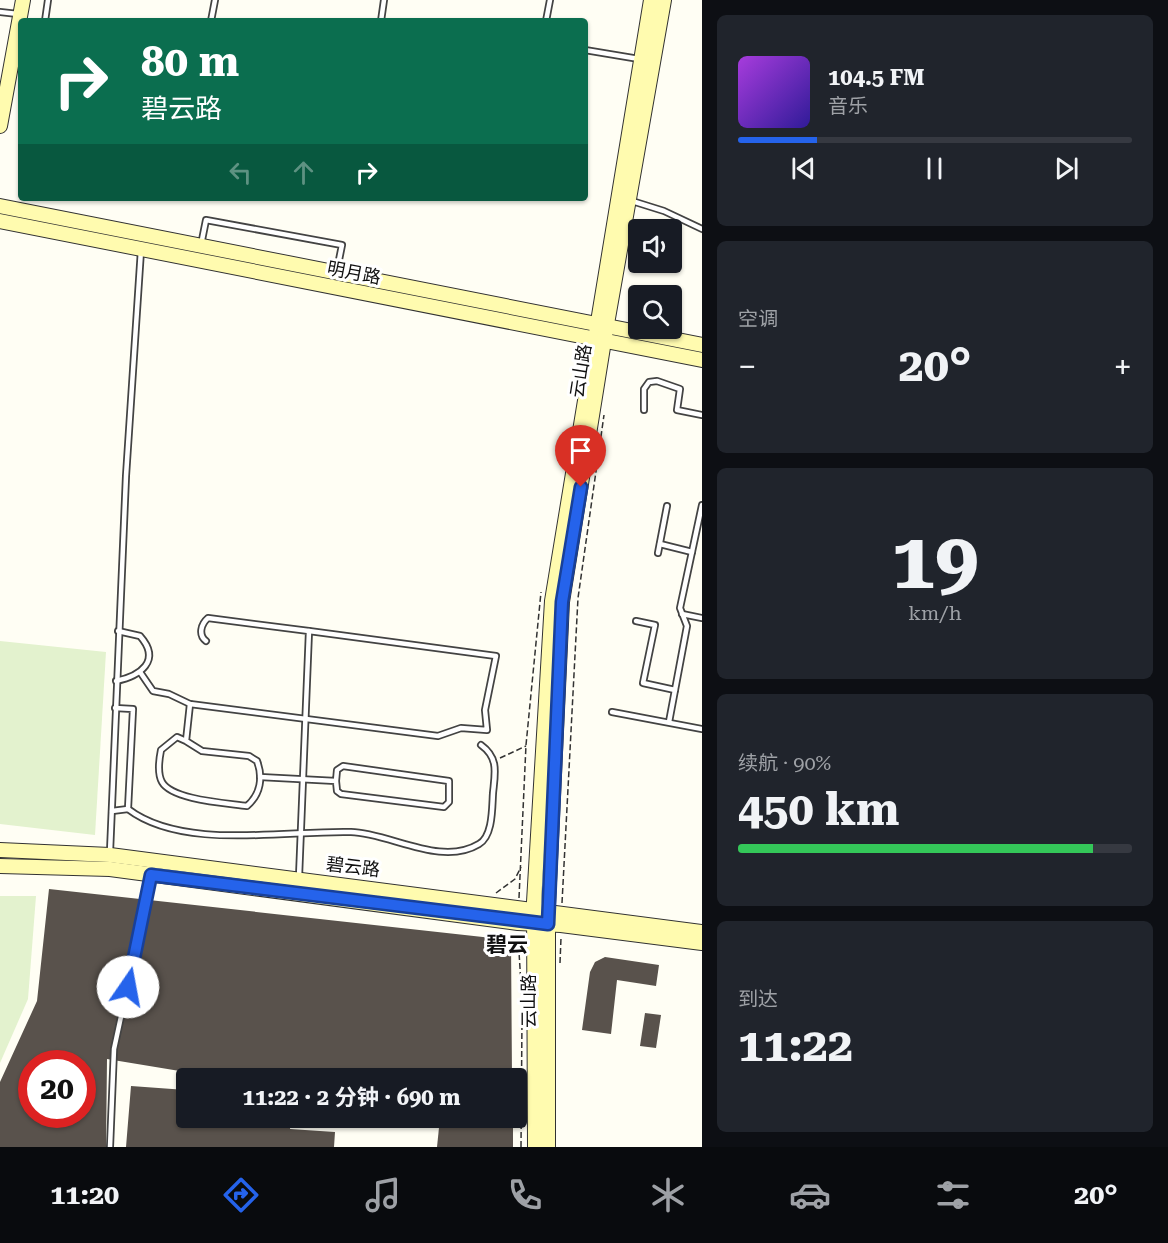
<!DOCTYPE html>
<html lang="zh">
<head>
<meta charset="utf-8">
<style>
	:root { --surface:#171b24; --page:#20242c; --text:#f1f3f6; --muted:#9ea1a6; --line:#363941; --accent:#2563eb }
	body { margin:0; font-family:"Roboto Serif","Noto Sans SC",serif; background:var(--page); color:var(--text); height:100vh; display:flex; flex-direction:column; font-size:22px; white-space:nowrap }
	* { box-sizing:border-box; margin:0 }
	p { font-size:20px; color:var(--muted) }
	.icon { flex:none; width:33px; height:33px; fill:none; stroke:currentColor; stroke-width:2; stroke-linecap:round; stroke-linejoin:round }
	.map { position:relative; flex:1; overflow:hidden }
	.sheet { display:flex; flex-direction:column; gap:15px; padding:15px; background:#0d0f14; width:466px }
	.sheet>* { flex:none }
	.banner { position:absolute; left:18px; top:18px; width:570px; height:183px; border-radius:6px; box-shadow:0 2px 4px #0004; background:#0b6e4f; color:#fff; overflow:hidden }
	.tools { position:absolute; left:628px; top:219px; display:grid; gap:12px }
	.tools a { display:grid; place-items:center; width:54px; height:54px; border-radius:6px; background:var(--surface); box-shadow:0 2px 4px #0004; font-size:30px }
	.speed { position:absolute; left:18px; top:1050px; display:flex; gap:12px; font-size:30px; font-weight:700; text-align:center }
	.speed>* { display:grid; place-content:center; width:78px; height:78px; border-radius:50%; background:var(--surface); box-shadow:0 2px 4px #0004; line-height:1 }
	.speed .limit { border:9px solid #d22; background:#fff; color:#111 }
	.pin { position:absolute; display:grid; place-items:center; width:51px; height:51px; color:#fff; margin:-62px -26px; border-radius:50% 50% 50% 0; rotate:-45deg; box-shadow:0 0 6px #0007 }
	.pin .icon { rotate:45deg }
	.me { position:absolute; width:66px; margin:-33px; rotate:12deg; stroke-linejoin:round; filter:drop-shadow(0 0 4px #0008) }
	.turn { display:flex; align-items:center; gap:21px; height:126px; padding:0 24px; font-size:27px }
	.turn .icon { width:78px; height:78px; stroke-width:2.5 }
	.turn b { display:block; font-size:42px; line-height:51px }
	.lanes { display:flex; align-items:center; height:57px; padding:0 24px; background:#0003; justify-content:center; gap:30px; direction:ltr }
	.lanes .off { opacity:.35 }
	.big { font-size:45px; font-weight:700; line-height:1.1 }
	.sheet .widget { flex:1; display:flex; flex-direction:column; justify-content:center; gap:9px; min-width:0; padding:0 21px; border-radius:9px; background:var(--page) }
	.sheet .dial { align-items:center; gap:0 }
	.dial b { font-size:78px; line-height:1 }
	.song { display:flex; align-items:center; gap:18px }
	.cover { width:72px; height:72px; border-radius:9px; background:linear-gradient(135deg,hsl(280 70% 55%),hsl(250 70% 35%)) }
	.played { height:6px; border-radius:3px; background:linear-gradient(90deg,var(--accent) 20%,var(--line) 20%) }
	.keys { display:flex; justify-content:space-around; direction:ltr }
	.heat { display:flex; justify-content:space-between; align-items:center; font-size:33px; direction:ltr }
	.charge { height:9px; border-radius:4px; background:linear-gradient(90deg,#34c759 90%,var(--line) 0) }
	.trip { position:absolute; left:176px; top:1068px; width:351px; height:60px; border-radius:6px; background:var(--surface); box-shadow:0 2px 4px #0004; font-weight:700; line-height:60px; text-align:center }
	.tabs { display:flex; height:96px; justify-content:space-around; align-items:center; background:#090b0e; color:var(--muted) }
	.tabs .icon { width:42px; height:42px }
	.tabs .active { color:var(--accent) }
	.tabs b { font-size:27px; color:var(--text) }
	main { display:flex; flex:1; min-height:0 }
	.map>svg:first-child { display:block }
</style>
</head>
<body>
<main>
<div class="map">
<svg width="702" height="1147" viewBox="0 0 702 1147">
	<rect width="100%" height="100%" fill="#fffef4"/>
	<!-- pitch -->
	<g fill="#e3f2ce">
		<path d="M0 641 106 652 95 835 0 824Z"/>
		<path d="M0 896H36L28 999 0 1063Z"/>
	</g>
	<!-- building -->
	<g fill="#59524c" fill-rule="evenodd">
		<path d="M49 889 511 940 512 1078H222L107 1059 106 1147H0V1082L37 1001ZM32 1064H82V1114H32Z"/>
		<path d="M605 957 659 965 656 986 617 980 611 1034 582 1030 590 972 595 962Z"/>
		<path d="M645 1013 661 1015 656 1048 640 1046Z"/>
		<path d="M131 1086 186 1090V1118H291L290 1129 335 1132 334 1147H126Z"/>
		<path d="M440 1118H513V1147H437Z"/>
	</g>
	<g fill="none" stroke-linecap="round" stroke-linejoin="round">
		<!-- lane casing -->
		<g stroke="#434343" stroke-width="8">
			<g id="lane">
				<path d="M0 12 18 14"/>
				<path d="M45 21 48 0"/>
				<path d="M211 21 215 0"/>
				<path d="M381 21 384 0"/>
				<path d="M546 21 550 0"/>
				<path d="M585 50 639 59"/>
				<path d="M632 201 664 211 702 229"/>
				<path d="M201 245 206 220 342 245 337 270"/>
				<path d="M644 410V389L649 382 657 381 680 389 677 410 702 415"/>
				<path d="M660 544 692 552"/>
				<path d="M658 553 667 506"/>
				<path d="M682 614 702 618"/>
				<path d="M636 621 655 625 643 683 675 690"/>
				<path d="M206 641C198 635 201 624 208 618L309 631 299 877"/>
				<path d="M140 672 153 691 169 694 190 704 438 736 461 728 487 730 485 710 496 656 309 631"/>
				<path d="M116 681C140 676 162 661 140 636L118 631"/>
				<path d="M115 708 133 709 128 809C183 851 287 830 351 832 390 833 441 867 479 844 493 836 492 808 493 793 495 773 499 758 481 745"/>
				<path d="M612 712 702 729"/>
				<path d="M669 722 687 626 680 608 702 505"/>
				<path d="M186 741 177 737 161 750C159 760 157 773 162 782 172 800 227 803 247 806 261 794 263 777 257 761L249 756 202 751 186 741 190 704"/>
				<path d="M260 777 336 781 337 770 343 766 449 781V802L444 807 341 794 337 791 336 781"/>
				<path d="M112 811 128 809"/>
				<path d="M110 852 126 476 141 250"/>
				<path d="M110 1147 114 1049 151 878"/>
			</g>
		</g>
		<!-- secondary casing -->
		<g stroke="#323232" stroke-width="16">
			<g id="secondary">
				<path d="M0 126 23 0"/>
				<path d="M0 206 702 345"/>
				<path d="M0 221 702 360"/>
				<path d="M0 850 110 855 702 932"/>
				<path d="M0 866 110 869 518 923 561 925 702 943"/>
				<path d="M535 1147 534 902 552 601 651 0"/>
				<path d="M548 1147V904L562 602 604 341 664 0"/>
			</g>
		</g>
		<!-- path -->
		<g stroke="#323232" stroke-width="1.5" stroke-dasharray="6 3" stroke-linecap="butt">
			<path d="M500 758 526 746"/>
			<path d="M496 893 515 879 521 867"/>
			<path d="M519 898 526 745 541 592"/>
			<path d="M562 903 578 598 604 415"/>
			<path d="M518 936 522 1000"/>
			<path d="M560 963 561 938"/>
			<path d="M521 1147 522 1017"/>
		</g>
		<!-- lane -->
		<use href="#lane" stroke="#fff" stroke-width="4.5"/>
		<!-- secondary -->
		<use href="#secondary" stroke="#fffbaf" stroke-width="14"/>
	</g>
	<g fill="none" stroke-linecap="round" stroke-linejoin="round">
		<!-- route casing -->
		<g stroke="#184099" stroke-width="15">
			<path id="route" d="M128 987 151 875 548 924 562 602 581 487"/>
		</g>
		<!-- route -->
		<use href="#route" stroke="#2563eb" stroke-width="10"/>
	</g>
	<g text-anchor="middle" stroke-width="6" stroke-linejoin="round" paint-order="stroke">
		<!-- street labels -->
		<g font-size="18" fill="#101010" stroke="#fff">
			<text transform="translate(354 273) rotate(11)" y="6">明月路</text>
			<text transform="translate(581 371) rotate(-81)" y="6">云山路</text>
			<text transform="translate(353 867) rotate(7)" y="6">碧云路</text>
			<text transform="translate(529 1001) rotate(-90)" y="6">云山路</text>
		</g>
		<!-- quarter labels -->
		<g font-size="21" font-weight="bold" fill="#101010" stroke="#fff">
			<text x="507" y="952">碧云</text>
		</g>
	</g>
</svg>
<div class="tools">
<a><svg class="icon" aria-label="sound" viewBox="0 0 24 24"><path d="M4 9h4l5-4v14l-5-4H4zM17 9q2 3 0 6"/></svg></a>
<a><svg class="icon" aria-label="search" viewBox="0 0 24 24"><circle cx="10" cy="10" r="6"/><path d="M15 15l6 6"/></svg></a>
</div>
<div class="speed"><div class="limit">20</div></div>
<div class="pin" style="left:581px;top:487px;background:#d93025"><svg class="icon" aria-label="arrive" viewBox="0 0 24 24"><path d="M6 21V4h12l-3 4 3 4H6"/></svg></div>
<svg class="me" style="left:128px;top:987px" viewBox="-20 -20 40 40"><circle r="19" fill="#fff"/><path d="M0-13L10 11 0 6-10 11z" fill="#2563eb"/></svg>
<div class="trip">11:22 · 2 分钟 · 690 m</div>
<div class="banner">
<div class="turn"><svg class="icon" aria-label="right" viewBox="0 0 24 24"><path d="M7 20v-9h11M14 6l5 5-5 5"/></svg><div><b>80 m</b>碧云路</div></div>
<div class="lanes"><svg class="icon off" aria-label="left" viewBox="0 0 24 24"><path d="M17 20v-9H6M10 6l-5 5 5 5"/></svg><svg class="icon off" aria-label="ahead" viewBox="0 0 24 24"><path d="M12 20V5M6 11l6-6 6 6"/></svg><svg class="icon" aria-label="right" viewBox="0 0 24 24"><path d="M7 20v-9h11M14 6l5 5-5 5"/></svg></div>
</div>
</div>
<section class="sheet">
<div class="widget">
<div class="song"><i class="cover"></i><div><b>104.5 FM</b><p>音乐</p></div></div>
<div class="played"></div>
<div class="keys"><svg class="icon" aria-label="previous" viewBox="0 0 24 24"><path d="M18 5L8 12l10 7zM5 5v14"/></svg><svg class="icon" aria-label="pause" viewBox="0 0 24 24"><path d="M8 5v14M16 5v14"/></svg><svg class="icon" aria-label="next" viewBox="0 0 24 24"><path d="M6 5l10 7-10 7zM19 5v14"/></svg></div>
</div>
<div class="widget"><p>空调</p>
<div class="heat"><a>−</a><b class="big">20°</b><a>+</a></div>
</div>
<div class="widget dial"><b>19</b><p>km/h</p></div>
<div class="widget"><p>续航 · 90%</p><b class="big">450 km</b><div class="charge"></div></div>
<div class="widget"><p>到达</p><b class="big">11:22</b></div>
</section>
</main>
<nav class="tabs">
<b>11:20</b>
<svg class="icon active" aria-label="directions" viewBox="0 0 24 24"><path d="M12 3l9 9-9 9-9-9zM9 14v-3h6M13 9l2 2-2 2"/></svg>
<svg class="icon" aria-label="music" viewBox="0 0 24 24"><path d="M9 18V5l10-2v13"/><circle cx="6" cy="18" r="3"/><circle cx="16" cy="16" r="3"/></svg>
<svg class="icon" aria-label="phone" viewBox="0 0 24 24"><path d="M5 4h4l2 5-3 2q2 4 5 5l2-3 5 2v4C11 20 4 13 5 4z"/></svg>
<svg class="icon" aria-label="climate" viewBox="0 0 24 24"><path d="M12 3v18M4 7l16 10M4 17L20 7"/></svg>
<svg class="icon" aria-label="car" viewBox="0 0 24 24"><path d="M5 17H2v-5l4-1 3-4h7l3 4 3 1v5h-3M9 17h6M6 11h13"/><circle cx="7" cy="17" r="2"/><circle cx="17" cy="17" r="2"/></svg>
<svg class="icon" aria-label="filters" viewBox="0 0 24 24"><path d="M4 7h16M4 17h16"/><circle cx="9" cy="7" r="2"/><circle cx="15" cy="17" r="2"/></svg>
<b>20°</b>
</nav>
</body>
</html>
